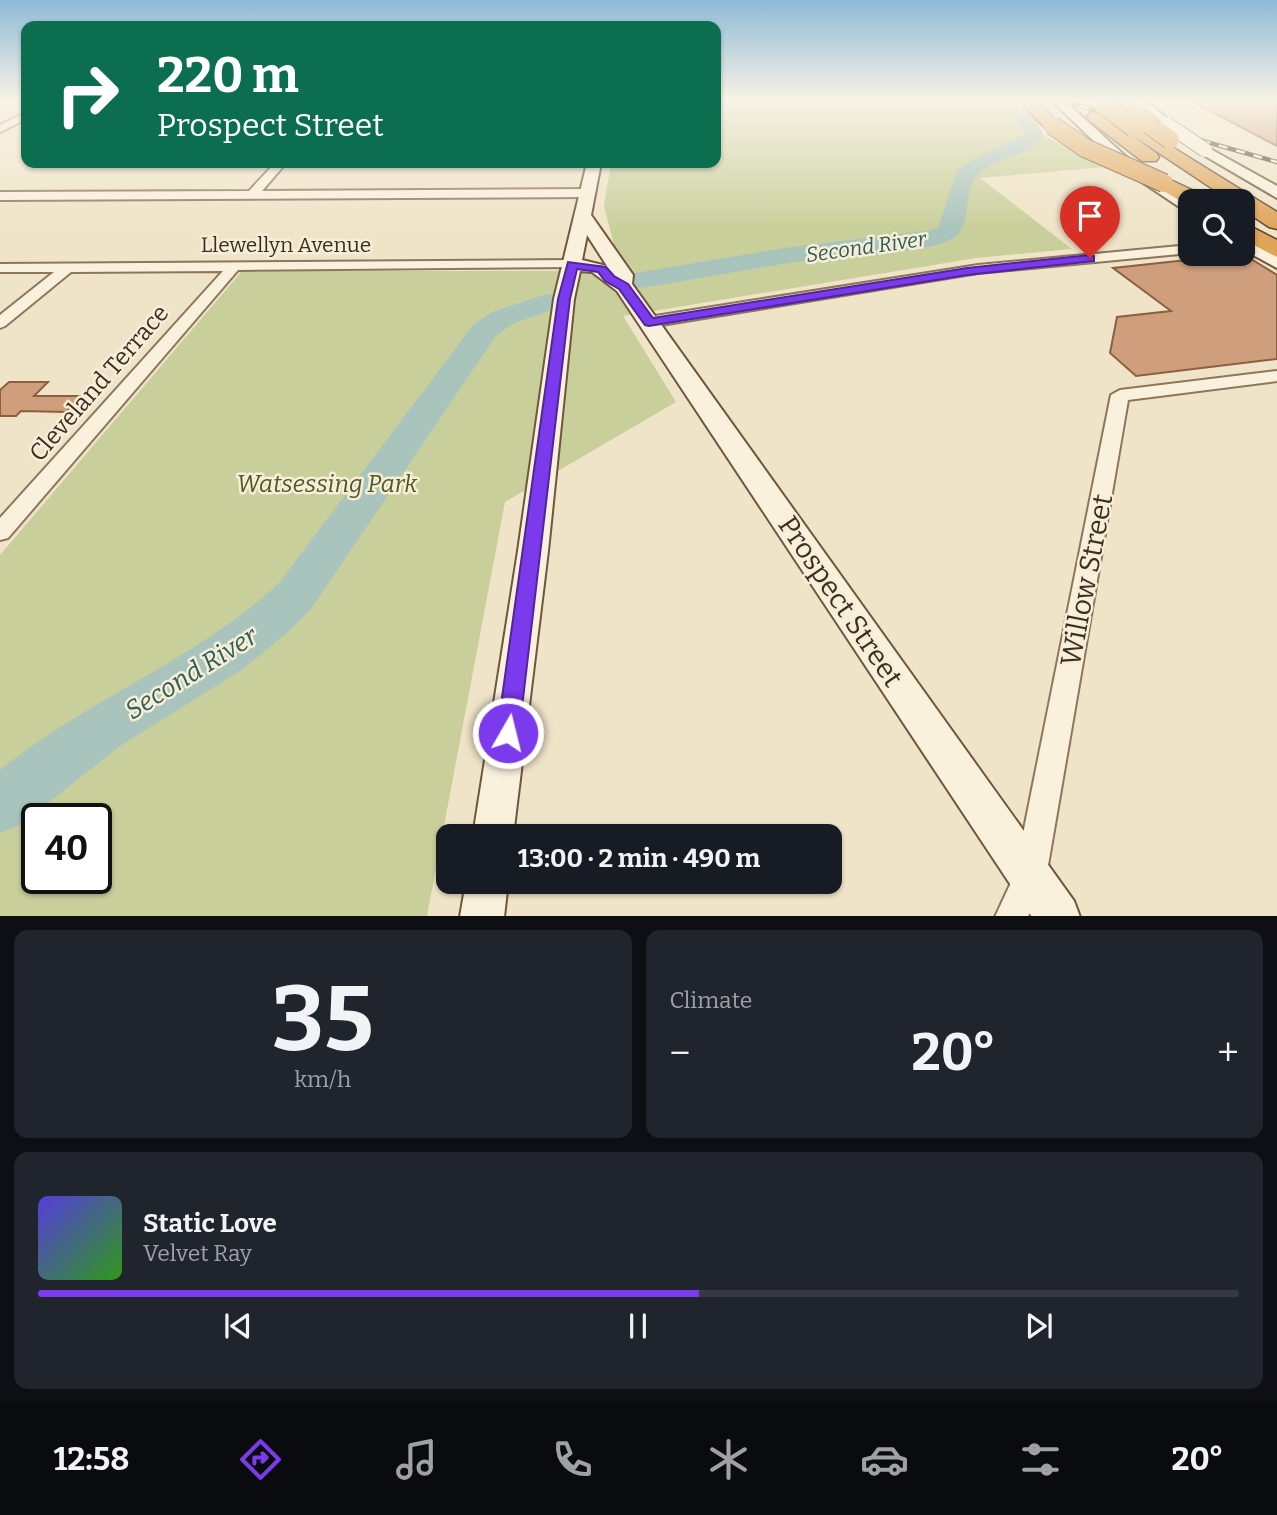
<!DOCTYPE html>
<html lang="en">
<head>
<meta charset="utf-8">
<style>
	:root { --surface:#171b24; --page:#20242c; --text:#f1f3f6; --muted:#9ea1a6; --line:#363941; --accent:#7c3aed }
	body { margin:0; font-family:Bitter,serif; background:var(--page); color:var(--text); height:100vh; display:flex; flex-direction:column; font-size:26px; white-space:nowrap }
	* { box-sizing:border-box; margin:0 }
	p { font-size:23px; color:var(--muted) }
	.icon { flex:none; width:38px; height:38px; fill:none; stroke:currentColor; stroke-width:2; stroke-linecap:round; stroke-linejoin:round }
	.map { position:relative; height:916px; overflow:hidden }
	.drawer { display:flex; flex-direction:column; gap:14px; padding:14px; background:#0d0f14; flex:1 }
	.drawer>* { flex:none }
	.guide { position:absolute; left:21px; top:21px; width:700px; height:147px; border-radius:14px; box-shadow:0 2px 5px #0004; background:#0b6e4f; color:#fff; overflow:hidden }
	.buttons { position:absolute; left:1178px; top:189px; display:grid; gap:14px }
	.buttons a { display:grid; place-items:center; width:77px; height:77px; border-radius:14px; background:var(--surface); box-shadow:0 2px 5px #0004; font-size:35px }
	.speed { position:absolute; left:21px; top:803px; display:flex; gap:14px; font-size:35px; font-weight:700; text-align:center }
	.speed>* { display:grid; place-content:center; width:91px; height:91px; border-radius:50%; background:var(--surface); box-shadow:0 2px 5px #0004; line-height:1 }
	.speed .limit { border:4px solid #111; border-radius:10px; background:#fff; color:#111 }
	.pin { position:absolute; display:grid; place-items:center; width:60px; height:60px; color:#fff; margin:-72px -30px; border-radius:50% 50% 50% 0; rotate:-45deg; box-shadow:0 0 7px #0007 }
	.pin .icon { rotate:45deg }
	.me { position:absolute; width:77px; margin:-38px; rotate:8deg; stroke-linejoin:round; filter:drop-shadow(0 0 5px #0008) }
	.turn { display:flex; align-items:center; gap:24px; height:147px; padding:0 21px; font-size:32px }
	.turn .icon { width:91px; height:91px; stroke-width:2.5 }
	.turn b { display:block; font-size:49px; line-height:60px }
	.big { font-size:52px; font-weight:700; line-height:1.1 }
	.drawer .card { flex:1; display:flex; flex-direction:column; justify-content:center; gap:10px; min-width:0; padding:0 24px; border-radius:14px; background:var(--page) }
	.drawer .dial { align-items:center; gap:0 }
	.dial b { font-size:91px; line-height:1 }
	.song { display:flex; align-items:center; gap:21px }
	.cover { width:84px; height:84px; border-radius:10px; background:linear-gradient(135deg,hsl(250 70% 55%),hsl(110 70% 35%)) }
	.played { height:7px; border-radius:4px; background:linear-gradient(90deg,var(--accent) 55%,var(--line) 55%) }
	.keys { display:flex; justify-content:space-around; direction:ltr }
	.heat { display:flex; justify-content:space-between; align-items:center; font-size:38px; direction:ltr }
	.drawer .tiles { flex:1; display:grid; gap:14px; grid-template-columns:1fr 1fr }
	.card:last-child { grid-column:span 2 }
	.trip { position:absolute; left:436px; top:824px; width:406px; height:70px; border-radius:14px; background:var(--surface); box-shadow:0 2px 5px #0004; font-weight:700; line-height:70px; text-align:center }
	.dock { display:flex; height:112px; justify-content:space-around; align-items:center; background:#090b0e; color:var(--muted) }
	.dock .icon { width:49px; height:49px }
	.dock .active { color:var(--accent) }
	.dock b { font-size:32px; color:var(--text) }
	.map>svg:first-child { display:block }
</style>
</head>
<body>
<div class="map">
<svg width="1277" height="917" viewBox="0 0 1277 917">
	<rect width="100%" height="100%" fill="#f0e4c8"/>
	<!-- green -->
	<path fill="#c9cf9b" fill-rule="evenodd" d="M716 101H1009L1045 136 1106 167 980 178 1072 249 976 258 623 316 676 402 505 502 427 916 0 917V555L242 271H555L618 260 604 206 611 163H716ZM37 819H96V878H37Z"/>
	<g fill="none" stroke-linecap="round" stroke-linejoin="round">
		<!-- river -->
		<g fill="#a9c4bc" fill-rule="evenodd">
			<path d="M996 101H1015L1035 118 1044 136C1028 159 993 156 976 177 963 192 972 222 956 236 935 255 822 258 788 263 739 271 690 280 641 288L631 286 627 280 631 274 641 272 791 247 933 230 939 226 957 170 973 160 1024 135 1020 124Z"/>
			<path d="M547 294 557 296 561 302 557 308 512 324 495 337 311 609 288 632 243 669 120 746 20 825 0 833V770C88 699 197 660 279 583L473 325 492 312Z"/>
		</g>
	</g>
	<!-- building -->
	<g fill="#cf9f7d" stroke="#8d5f41" stroke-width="2">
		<path d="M1277 101V146L1193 102 1228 101Z"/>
		<path d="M1243 254 1277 275V359L1136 376 1110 353 1117 317 1171 311 1113 268Z"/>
		<path d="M9 382H48L34 396H81L66 412 21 411 16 416H0V390Z"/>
	</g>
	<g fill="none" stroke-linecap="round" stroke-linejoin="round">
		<!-- street casing -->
		<g stroke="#8d765c" stroke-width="4">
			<g id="street">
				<path d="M26 112V119L0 132V125Z"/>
				<path d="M275 163H286L262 191 588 189 594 193 588 197 0 200V192L249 191Z"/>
				<path d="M1190 245V253L978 273 649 327 641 322 649 317 978 265Z"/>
				<path d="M572 260 577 261V267L238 270 8 538 0 540V518L223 271 71 272 5 326 0 328V315L54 272H0V264Z"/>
				<path d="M1277 371V381L1128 400 1046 877 1028 917H995L1015 874 1111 395 1120 390Z"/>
			</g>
		</g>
		<!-- secondary casing -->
		<g stroke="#6f573f" stroke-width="4">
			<g id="secondary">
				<path d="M1052 101H1065L1134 164 1190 202V214L1124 170Z"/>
				<path d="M1133 101H1146L1174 124 1167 128 1162 127Z"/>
				<path d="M1205 146 1277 186V198L1200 153V147Z"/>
				<path d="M587 163H601L591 215 633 275 632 284 1074 901 1080 917H1032L617 291 592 272 580 271 574 299 548 551 513 836H473L518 551 554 299ZM587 235 607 266 582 260Z"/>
				<path d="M1242 236 1277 254V268L1242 249Z"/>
				<path d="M466 882H508L504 917H460Z"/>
			</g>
		</g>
		<!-- highway casing -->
		<g stroke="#5b4430" stroke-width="3">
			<g id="highway">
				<path d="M1020 101H1037L1061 125 1058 129H1046Z"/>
				<path d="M1115 101H1132L1145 115 1136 120 1130 119Z"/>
				<path d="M1096 112 1102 113 1156 153 1159 157 1156 161H1142L1090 121 1087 117 1090 113Z"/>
				<path d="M1135 124 1277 212V229L1269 227 1242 209V201H1231L1129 133 1126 129 1129 125Z"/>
				<path d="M1164 177 1205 196 1208 201H1190L1189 206 1157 187 1154 183 1157 179Z"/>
				<path d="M1242 222 1277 240V257L1242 239Z"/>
			</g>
		</g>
		<!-- street -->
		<use href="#street" fill="#faf1dc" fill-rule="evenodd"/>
		<!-- secondary -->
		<use href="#secondary" fill="#faf1dc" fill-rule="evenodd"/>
		<!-- highway -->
		<use href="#highway" fill="#e0a458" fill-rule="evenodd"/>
		<!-- rail casing -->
		<g stroke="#3d2e20" stroke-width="4.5">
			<path id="rail" d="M1063 101 1277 162"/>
		</g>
		<!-- rail -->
		<use href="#rail" stroke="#f7eed8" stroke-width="2.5" stroke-dasharray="9" stroke-linecap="butt"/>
		<!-- secondary-bridge casing -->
		<g stroke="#6f573f" stroke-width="16" stroke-linecap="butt">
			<path id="secondary-bridge" d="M1167 124 1205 150"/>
		</g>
		<!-- highway-bridge casing -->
		<g stroke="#5b4430" stroke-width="20" stroke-linecap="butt">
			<g id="highway-bridge">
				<path d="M1104 105 1135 129"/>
				<path d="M1136 115 1170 140"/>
				<path d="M1052 125 1085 148 1164 183"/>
			</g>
		</g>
		<!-- secondary-bridge -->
		<use href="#secondary-bridge" stroke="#faf1dc" stroke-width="14"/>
		<!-- highway-bridge -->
		<use href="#highway-bridge" stroke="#e0a458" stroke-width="18"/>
	</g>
	<!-- sky -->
	<linearGradient id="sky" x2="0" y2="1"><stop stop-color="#8fbad6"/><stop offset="0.44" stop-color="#f8f3e6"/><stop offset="1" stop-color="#f8f3e6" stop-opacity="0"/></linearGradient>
	<rect width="1277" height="229" fill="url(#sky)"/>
	<!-- route -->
	<path fill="#7c3aed" stroke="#51269a" stroke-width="2" d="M1090 255 1094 256V261L967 275 649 326 645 325 619 289 605 281 598 272 577 269 570 299 519 733 516 740 508 744 500 740 497 733 558 299 568 262 606 267 614 276 628 284 653 318 967 268Z"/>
	<g text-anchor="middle" stroke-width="5" stroke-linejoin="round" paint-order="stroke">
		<!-- far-street labels -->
		<g font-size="21" fill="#3d2e20" stroke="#f7eed8">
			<text x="286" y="252">Llewellyn Avenue</text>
		</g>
		<!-- far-water labels -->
		<g font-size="21" font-style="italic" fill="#2f5d5a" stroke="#f7eed8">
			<text transform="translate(866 247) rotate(-8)" y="7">Second River</text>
		</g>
		<!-- street labels -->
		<g font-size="24" fill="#3d2e20" stroke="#f7eed8">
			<text transform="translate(99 383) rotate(-49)" y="8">Cleveland Terrace</text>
		</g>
		<!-- park labels -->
		<g font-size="24" font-style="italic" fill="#4d5a26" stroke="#f7eed8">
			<text x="327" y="492">Watsessing Park</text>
		</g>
		<!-- water labels -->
		<g font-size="26" font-style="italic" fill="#2f5d5a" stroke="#f7eed8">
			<text transform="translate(191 673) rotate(-32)" y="9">Second River</text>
		</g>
		<!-- near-street labels -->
		<g font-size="28" fill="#3d2e20" stroke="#f7eed8">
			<text transform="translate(1086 580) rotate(-79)" y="10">Willow Street</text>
			<text transform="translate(841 601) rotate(56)" y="10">Prospect Street</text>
		</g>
	</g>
</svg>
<div class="buttons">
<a><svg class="icon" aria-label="search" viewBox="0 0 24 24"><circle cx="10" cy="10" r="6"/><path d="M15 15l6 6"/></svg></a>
</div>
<div class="speed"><div class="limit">40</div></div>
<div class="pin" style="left:1090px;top:258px;background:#d93025"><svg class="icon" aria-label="arrive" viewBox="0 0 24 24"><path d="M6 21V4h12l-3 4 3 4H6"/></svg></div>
<svg class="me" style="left:508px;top:733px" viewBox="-20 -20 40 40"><circle r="17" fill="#7c3aed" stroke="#fff" stroke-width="3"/><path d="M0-11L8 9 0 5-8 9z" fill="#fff"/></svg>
<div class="trip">13:00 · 2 min · 490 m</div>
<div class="guide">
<div class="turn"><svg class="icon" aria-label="right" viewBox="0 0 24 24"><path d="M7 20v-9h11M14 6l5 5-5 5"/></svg><div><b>220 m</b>Prospect Street</div></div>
</div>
</div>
<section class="drawer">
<div class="tiles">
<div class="card dial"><b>35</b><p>km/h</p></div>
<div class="card"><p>Climate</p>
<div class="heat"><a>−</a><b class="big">20°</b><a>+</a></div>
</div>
<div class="card">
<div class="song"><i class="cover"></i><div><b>Static Love</b><p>Velvet Ray</p></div></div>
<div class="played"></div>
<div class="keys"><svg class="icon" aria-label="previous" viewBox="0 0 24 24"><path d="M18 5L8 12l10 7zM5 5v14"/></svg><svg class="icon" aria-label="pause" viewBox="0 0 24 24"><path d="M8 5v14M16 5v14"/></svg><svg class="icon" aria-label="next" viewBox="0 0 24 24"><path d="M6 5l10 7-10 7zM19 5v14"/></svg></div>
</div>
</div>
</section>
<nav class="dock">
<b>12:58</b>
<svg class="icon active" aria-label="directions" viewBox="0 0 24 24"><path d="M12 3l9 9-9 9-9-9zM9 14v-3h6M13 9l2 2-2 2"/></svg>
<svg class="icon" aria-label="music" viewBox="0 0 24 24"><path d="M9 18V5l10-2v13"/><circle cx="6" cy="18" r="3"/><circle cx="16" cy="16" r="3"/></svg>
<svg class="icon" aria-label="phone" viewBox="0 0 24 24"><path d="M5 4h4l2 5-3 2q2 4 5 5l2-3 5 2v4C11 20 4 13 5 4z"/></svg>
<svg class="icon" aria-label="climate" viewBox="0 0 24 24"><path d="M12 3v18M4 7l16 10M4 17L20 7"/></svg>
<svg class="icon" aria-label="car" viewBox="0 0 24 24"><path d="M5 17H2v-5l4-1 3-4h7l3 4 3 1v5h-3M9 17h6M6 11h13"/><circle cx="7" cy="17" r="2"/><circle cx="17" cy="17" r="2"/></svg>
<svg class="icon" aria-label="filters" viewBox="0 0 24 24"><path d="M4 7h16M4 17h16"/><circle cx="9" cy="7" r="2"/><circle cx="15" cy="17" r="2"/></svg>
<b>20°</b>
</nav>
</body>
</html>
